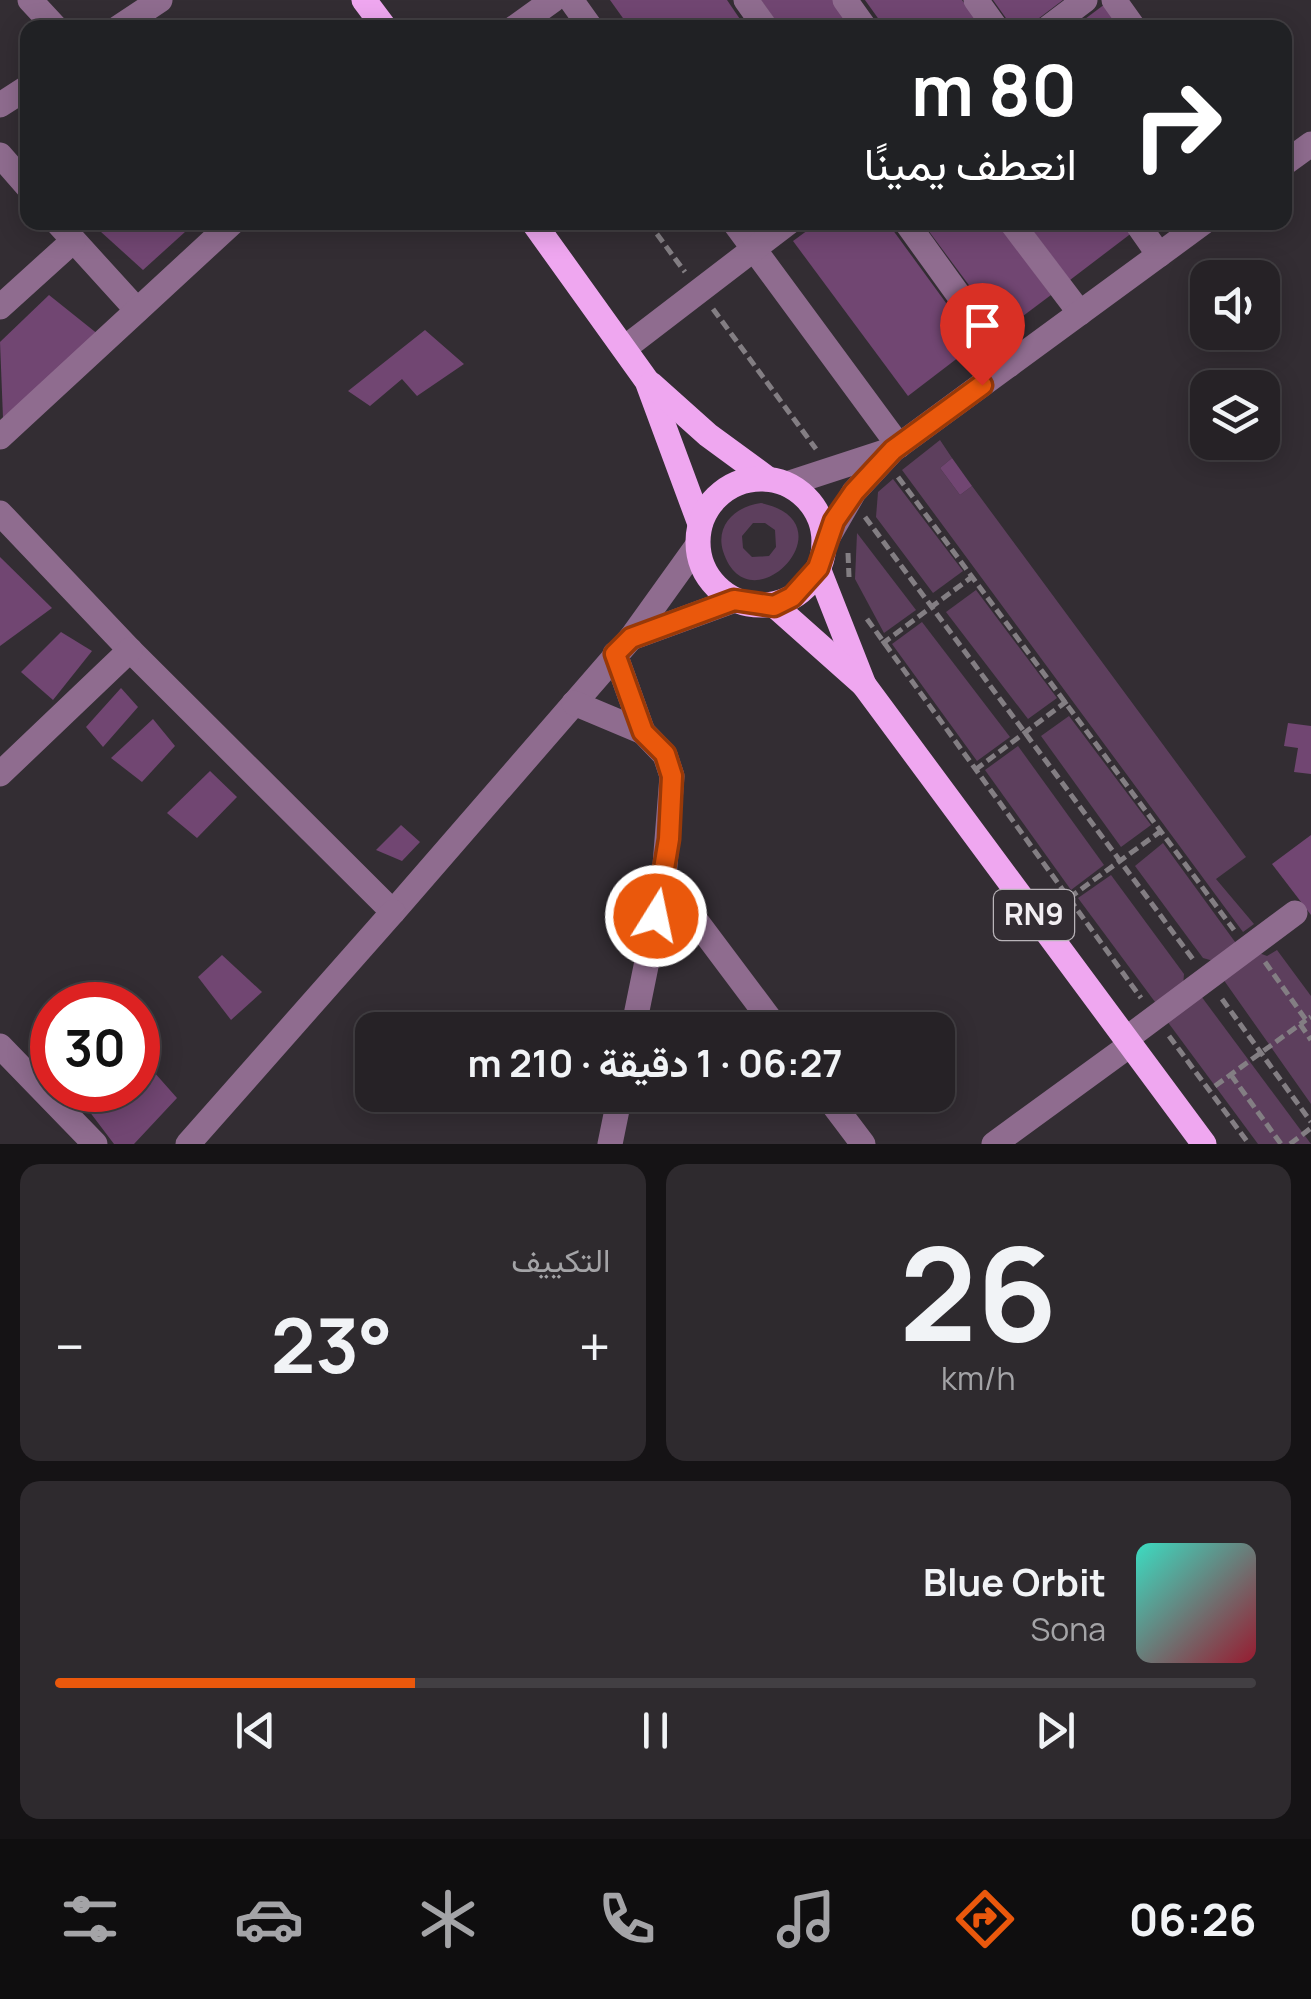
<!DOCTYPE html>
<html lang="ar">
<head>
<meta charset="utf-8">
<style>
	:root { --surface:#262226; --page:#2e2a2e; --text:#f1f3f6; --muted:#a4a4a7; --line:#423f43; --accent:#ea580c }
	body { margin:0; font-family:Manrope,Vazirmatn,sans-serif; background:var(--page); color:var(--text); direction:rtl; height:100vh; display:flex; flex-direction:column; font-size:38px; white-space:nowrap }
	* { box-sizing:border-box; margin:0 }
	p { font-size:32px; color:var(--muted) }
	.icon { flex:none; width:55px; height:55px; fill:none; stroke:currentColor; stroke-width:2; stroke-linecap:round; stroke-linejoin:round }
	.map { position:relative; height:1144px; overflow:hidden; direction:ltr }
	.side { display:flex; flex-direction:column; gap:20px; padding:20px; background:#151315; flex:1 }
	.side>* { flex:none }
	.guide { position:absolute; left:20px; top:20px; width:1272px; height:210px; border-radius:20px; box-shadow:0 5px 25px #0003,0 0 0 2px var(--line); direction:rtl; background:#202124; color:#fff; overflow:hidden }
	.buttons { position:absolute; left:1190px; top:260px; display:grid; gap:20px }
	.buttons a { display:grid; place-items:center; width:90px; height:90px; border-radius:20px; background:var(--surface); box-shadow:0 5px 25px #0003,0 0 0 2px var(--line); font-size:50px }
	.speed { position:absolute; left:30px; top:982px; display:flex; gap:20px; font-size:50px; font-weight:700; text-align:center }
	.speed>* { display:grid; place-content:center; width:130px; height:130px; border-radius:50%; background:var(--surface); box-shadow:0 5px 25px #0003,0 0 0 2px var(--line); line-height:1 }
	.speed .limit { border:15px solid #d22; background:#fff; color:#111 }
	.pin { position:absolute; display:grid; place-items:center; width:85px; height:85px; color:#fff; margin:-102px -42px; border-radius:50% 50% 50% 0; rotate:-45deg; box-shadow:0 0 10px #0007 }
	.pin .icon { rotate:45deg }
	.me { position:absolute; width:110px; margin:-55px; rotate:10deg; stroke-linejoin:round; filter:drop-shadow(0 0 8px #0008) }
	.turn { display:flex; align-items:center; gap:35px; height:210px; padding:0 50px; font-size:45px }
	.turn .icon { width:130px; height:130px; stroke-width:2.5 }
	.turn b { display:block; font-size:70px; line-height:85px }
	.big { font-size:75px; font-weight:700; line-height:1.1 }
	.side .widget { flex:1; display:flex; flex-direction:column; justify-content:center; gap:15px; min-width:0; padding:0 35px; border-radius:20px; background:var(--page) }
	.side .dial { align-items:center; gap:0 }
	.dial b { font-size:130px; line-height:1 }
	.song { display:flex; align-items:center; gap:30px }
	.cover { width:120px; height:120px; border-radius:15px; background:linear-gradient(135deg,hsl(170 70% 55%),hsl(350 70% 35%)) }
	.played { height:10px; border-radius:5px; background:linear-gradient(90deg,var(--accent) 30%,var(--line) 30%) }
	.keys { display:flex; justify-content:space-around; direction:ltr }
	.heat { display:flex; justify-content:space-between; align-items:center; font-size:55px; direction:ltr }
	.side .tiles { flex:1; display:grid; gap:20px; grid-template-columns:1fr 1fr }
	.widget:last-child { grid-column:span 2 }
	.trip { position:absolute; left:355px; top:1012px; width:600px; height:100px; border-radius:20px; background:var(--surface); box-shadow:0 5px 25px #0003,0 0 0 2px var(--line); font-weight:700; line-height:100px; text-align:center; direction:rtl }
	.menu { display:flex; height:160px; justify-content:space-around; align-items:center; background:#0f0e0f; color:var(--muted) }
	.menu .icon { width:70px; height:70px }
	.menu .on { color:var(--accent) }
	.menu b { font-size:45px; color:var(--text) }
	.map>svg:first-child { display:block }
</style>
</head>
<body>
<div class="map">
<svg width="1311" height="1144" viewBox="0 0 1311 1144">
	<rect width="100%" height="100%" fill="#332d33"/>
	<!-- green -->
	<g fill="#5d3f5d" fill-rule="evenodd">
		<path d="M940 440 952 458 940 468 960 495 972 486 1246 857 1216 879 1254 924 1243 932 902 470Z"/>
		<path d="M893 479 963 571 933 593 876 517 878 492Z"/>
		<path d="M761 503C854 523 748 631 723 551 715 524 737 506 761 503ZM753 523H765L775 530 776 547 769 556 752 557 743 548 742 536Z"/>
		<path d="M857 533 916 610 884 633 855 579Z"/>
		<path d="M976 590 1057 698 1028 719 946 612Z"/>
		<path d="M922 622 1010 737 977 761 892 644Z"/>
		<path d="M1069 716 1151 825 1121 847 1041 736Z"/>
		<path d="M1018 746 1104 865 1071 890 985 770Z"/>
		<path d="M1163 843 1238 946 1217 962 1203 958 1135 866Z"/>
		<path d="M1111 875 1184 974 1183 986 1158 1006 1078 898Z"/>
		<path d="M1277 950 1311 996V1104L1223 979 1259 953 1267 956Z"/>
		<path d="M1201 996 1311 1144H1258L1167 1021Z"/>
	</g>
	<!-- building -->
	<g fill="#714672">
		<path d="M610 0H727L746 28H630Z"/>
		<path d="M761 0H835L855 28H781Z"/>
		<path d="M865 0H962L982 28H885Z"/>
		<path d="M993 0H1063L1026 28H1013Z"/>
		<path d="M1109 1 1128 28H1073Z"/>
		<path d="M221 18 231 28H202Z"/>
		<path d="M90 222H196L143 270Z"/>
		<path d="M819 222H887L976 344 908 396 793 241Z"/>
		<path d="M922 222H997L1051 295 1003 331Z"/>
		<path d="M1026 222H1126L1133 232 1070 280Z"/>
		<path d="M49 295 99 335 3 418 0 342Z"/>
		<path d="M425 330 464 364 417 396 402 379 370 406 348 391Z"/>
		<path d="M952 458 972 486 960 495 940 468Z"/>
		<path d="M0 557 52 608 0 646Z"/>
		<path d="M61 632 92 651 53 700 21 672Z"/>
		<path d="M121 688 138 707 103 747 86 727Z"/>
		<path d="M153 719 175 746 142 782 111 758Z"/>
		<path d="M1288 723 1311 726V774L1294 772 1298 748 1284 746Z"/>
		<path d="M210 771 237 797 197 838 167 813Z"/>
		<path d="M401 825 420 842 402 861 376 850Z"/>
		<path d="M1311 835V915L1272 864Z"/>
		<path d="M222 955 262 992 231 1020 198 977Z"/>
		<path d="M138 1054 177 1098 134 1144H114L83 1103 96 1090H138Z"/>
	</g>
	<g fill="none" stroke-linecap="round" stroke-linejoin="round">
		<!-- path -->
		<g stroke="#837e83" stroke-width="5" stroke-dasharray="10 5" stroke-linecap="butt">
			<path d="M648 222 685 272"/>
			<path d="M713 309 816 449"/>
			<path d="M898 477 1234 930"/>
			<path d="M865 517 1195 962"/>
			<path d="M848 553 849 577"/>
			<path d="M867 619 1141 998"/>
			<path d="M882 644 973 576"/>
			<path d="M975 770 1067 701"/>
			<path d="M1069 898 1161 831"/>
			<path d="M1265 962 1306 1020 1311 1017"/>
			<path d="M1222 999 1311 1122"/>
			<path d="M1300 1024 1311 1040"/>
			<path d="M1169 1036 1249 1144"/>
			<path d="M1231 1075 1281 1144"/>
			<path d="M1215 1086 1306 1020"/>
			<path d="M1290 1144 1311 1128"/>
		</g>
		<!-- minor -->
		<g stroke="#8f6c8f" stroke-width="25">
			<path d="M30 0 56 28"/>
			<path d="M571 0 591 28"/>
			<path d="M746 0 766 28"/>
			<path d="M845 0 865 28"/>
			<path d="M976 0 996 28"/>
			<path d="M1114 0 1134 28"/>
			<path d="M118 28 160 0"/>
			<path d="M514 28 553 0"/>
			<path d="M1048 28 1085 0"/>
			<path d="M0 105 28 87"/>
			<path d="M0 155 28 187"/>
			<path d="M1285 163 1311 144"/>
			<path d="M57 222 137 310"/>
			<path d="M734 222 899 446"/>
			<path d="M906 222 1009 365"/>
			<path d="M1011 222 1080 313"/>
			<path d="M1136 222 1159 255"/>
			<path d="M0 307 73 241"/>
			<path d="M626 347 789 222"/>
			<path d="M0 437 233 222"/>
			<path d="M787 484 888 451"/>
			<path d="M0 513 130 650 393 912 631 638 697 546"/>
			<path d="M824 544 854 492 893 450 1204 222"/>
			<path d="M631 638 735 600"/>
			<path d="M615 654 643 732 665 755 672 776 664 878 633 1030"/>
			<path d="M574 703 643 732"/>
			<path d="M0 774 130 650"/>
			<path d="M664 878 778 1030"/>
			<path d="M1126 1039 1295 913"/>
			<path d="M0 1046 95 1144"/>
			<path d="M826 1095 863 1144"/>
			<path d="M188 1144 393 912"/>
			<path d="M610 1144 620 1095"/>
			<path d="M994 1144 1130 1045"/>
		</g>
		<!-- major -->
		<g stroke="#efa7f0" stroke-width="25">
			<path d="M364 0 385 28"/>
			<path d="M533 222 647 381 700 524"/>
			<path d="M651 384 708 435 768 479"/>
			<circle cx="761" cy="542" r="63"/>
			<path d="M818 568 864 685"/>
			<path d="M774 605 864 685 1204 1144"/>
		</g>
	</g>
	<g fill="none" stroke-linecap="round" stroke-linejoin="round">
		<!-- route casing -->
		<g stroke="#983908" stroke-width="25">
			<path id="route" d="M656 916 669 839 672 776 665 754 643 732 615 654 631 638 734 600 774 606 792 597 818 568 834 521 854 492 893 450 982 385"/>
		</g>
		<!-- route -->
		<use href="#route" stroke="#ea580c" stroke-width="18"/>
	</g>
	<g text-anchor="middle" stroke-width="10" stroke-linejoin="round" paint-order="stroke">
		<!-- shield labels -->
		<rect fill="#332d33" stroke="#b9b4b9" stroke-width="2.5" x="994" y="890" width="80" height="50" rx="8"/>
		<g font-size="30" font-weight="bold" fill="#f2eef2">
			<text x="1034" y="925">RN9</text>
		</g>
	</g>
</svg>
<div class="buttons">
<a><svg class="icon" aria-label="sound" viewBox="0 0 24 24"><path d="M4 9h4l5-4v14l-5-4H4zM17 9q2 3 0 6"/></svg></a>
<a><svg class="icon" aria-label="layers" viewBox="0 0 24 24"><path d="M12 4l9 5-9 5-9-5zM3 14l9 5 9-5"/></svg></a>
</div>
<div class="speed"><div class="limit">30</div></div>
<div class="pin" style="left:982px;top:385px;background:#d93025"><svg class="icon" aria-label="arrive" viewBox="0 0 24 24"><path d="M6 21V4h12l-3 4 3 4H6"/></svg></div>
<svg class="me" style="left:656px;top:916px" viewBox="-20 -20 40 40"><circle r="17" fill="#ea580c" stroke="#fff" stroke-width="3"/><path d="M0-11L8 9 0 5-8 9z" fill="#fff"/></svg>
<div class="trip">06:27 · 1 دقيقة · 210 m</div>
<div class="guide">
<div class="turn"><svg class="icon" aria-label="right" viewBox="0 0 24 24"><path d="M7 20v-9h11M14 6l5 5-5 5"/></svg><div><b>80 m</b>انعطف يمينًا</div></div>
</div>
</div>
<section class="side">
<div class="tiles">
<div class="widget dial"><b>26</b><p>km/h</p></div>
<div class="widget"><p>التكييف</p>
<div class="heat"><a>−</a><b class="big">23°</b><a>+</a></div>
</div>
<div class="widget">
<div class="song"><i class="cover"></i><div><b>Blue Orbit</b><p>Sona</p></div></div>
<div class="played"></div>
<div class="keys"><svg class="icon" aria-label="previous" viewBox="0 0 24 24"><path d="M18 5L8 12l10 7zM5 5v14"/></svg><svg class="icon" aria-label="pause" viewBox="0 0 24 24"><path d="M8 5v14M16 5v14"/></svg><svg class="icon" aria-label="next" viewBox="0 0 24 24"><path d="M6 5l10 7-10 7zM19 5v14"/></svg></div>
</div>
</div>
</section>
<nav class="menu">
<b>06:26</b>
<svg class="icon on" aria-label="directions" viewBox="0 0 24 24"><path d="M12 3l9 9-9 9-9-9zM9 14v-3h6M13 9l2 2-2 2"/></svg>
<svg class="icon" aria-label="music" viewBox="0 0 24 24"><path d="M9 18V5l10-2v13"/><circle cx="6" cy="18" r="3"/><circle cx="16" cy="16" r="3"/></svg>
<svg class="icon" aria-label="phone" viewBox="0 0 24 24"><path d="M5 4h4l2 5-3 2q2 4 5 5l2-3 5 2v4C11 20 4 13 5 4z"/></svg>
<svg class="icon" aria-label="climate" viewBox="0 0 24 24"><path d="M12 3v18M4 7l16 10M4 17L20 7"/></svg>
<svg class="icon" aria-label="car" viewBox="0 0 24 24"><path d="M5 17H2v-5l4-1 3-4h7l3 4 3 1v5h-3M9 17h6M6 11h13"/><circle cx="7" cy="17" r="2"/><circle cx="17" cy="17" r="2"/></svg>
<svg class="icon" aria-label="filters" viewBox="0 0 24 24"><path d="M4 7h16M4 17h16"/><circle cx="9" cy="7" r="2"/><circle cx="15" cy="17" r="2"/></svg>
</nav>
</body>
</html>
